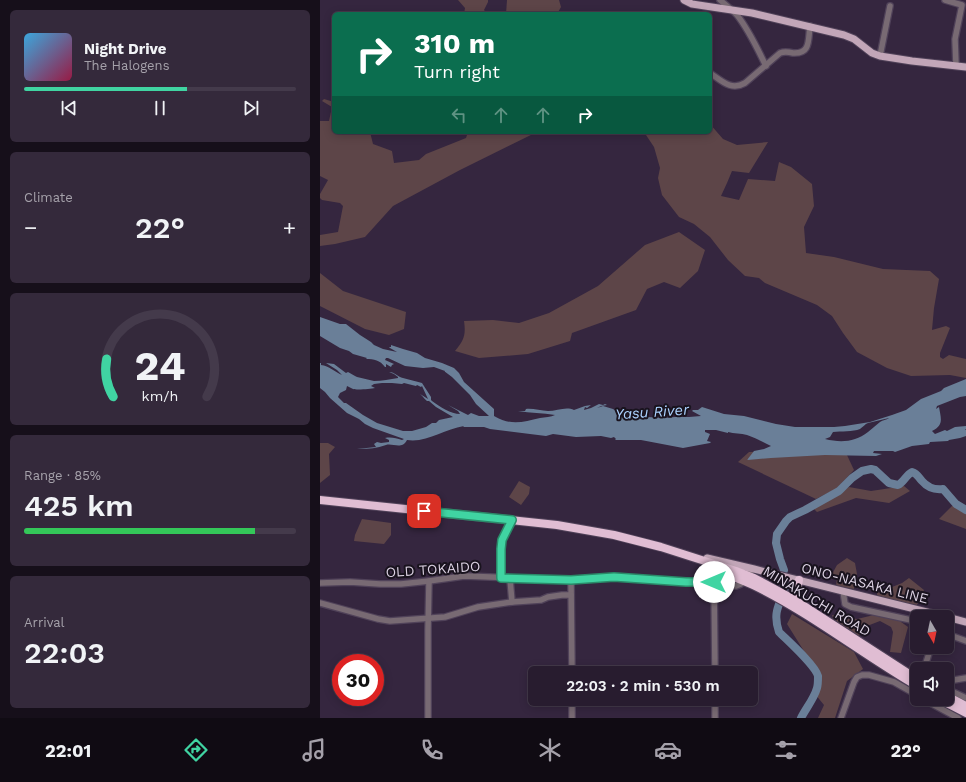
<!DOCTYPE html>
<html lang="en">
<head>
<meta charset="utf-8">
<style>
	:root { --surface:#281c2f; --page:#34293b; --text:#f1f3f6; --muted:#a5a1aa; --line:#443a4b; --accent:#40d4a2 }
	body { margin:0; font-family:"Work Sans",sans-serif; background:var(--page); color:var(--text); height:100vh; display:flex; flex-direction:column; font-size:15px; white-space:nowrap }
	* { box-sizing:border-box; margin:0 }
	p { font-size:13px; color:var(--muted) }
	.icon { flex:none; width:22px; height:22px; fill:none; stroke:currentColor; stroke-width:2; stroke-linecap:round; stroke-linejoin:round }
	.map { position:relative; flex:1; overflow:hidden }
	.drawer { display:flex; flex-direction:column; gap:10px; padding:10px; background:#160f1a; width:320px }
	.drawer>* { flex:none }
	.guide { position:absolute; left:12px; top:12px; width:380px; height:122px; border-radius:6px; box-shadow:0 2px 10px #0003,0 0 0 1px var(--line); background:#0b6e4f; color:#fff; overflow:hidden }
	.needle { width:26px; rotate:171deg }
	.controls { position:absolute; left:590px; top:610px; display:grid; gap:8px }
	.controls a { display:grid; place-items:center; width:44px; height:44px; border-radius:6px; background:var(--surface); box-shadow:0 2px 10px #0003,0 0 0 1px var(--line); font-size:20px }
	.speed { position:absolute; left:12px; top:654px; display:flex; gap:8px; font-size:20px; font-weight:700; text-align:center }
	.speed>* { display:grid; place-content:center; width:52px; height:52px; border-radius:50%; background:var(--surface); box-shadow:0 2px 10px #0003,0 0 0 1px var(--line); line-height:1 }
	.speed .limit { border:6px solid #d22; background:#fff; color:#111 }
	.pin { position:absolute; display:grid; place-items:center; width:34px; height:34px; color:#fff; margin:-17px; border-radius:8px; box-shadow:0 2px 6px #0006 }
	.me { position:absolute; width:44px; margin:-22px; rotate:270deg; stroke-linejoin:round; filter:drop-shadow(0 0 3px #0008) }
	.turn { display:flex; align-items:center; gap:14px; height:84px; padding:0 16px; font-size:18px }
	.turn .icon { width:52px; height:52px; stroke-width:2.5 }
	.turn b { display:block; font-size:28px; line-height:34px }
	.lanes { display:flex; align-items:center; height:38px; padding:0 16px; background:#0003; justify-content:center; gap:20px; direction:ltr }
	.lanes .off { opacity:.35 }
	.big { font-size:30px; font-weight:600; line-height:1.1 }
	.drawer .tile { flex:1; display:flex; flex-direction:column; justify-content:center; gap:6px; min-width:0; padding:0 14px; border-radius:6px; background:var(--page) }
	.drawer .dial { align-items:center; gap:0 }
	.dial svg { height:104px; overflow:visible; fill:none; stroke:var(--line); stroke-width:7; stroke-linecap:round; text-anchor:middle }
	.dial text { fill:var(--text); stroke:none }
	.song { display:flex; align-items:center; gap:12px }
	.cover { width:48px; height:48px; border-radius:6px; background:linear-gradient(135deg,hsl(200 70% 55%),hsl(340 70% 35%)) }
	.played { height:4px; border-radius:2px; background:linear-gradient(90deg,var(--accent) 60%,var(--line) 60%) }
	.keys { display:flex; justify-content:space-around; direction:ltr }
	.heat { display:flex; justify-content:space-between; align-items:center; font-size:22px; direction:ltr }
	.charge { height:6px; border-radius:3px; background:linear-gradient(90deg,#34c759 85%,var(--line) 0) }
	.trip { position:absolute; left:208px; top:666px; width:230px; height:40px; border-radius:6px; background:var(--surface); box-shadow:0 2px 10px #0003,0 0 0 1px var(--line); font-weight:600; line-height:40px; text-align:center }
	.menu { display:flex; height:64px; justify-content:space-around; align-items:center; background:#100b13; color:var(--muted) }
	.menu .icon { width:28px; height:28px }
	.menu .on { color:var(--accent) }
	.menu b { font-size:18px; color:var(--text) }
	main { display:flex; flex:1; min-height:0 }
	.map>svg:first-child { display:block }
</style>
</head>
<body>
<main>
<section class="drawer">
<div class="tile">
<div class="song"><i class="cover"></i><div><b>Night Drive</b><p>The Halogens</p></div></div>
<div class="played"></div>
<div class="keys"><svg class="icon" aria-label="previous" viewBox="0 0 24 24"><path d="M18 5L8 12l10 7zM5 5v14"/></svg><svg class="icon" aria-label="pause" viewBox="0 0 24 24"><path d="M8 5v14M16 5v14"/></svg><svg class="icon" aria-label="next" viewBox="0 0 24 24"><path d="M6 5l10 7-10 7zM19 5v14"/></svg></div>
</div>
<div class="tile"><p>Climate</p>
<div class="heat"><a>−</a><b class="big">22°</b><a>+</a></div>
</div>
<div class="tile dial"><svg viewBox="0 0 100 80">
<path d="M14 69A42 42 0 1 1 86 69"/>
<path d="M14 69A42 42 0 0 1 9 40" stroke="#40d4a2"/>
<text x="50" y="56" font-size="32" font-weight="700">24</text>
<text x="50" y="72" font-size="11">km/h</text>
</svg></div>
<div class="tile"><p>Range · 85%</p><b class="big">425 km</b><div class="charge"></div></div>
<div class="tile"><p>Arrival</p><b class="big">22:03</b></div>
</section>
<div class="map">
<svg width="646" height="718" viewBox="0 0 646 718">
	<rect width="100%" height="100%" fill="#35263f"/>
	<!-- green -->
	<g fill="#5d4548">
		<path d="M138 0H168V2L164 10 167 14H144L145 8Z"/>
		<path d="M187 0H239L241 7 237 14H186Z"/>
		<path d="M4 99 14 102V132H50L53 144 72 151 74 163 99 160 106 154 146 138 148 132H217L140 170 73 206 45 237 15 244 0 246V235L18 232 23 206 20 203 2 200 0 198V194L8 180 0 176V121H9L12 107 2 101Z"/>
		<path d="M390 124 403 139 417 145 448 142 429 173 412 171 407 183 401 196 419 200 428 179 455 181 459 162 471 167 492 184 494 206 484 227 486 253 514 257 563 269 610 271 619 279 614 308 612 330 626 326 630 328 620 353V357L623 359 629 355 646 359V378L630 375 591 376 567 368 537 352 523 333 512 316 497 305 445 283 439 278 425 276 408 260 390 237 374 224 359 217 342 195 338 178 340 168 334 147 324 132H390Z"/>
		<path d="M359 232 385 250 378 271 360 288 344 282 327 289 316 310 252 333 250 341 208 354 159 358 135 351C144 340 146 335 144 321L173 320 199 323 229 313 278 286 325 245Z"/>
		<path d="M0 273 23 291 86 312 84 329 69 335 45 329 0 306Z"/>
		<path d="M0 443H8L15 447 9 454 10 475 0 483Z"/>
		<path d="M483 451 526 453 534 470 516 489 496 499 418 462 429 452Z"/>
		<path d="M199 481 210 487 209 494 201 505 189 497Z"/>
		<path d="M584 486 590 491 569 503 536 498 497 512 494 509 529 487 551 491Z"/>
		<path d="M644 505 646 506V529L619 519 632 506Z"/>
		<path d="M42 519 71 523V535L64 544 34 541 35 535Z"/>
		<path d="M527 558 535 563 537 574 534 589 516 586 517 578 511 576 517 565Z"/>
		<path d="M589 578 604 590 597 605 557 597V593L582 583Z"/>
		<path d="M472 614 534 652 543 669 527 681 515 718H498L504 705 495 694 499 675 467 624Z"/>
		<path d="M512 615 537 619 554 615 577 619 588 627 581 653 570 652 573 632 571 627 560 621 547 626 538 637 514 621Z"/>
	</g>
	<!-- water -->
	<path fill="#6a7f98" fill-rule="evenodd" d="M0 317 20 324H26L40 335 51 342 54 345 63 349 77 352 70 348 69 347H71V345L83 349 97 353 105 358 122 363 134 368 139 373 144 382 174 409V416C191 426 203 422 220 418 225 417 231 417 235 415 223 413 210 413 198 411H205L206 409C212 408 221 411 228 411 237 411 246 406 254 410L265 406 271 405 267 408 265 407 264 410 271 408 279 404 283 405 285 404 287 405 281 406 277 408 283 406 293 409 296 411V412C300 415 305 416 309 418L311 417V416L344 418 355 417H369L381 416 372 411 373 410H378L382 407 404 414 424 416 456 424 475 427H514L525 426 550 422 572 415 586 410 601 399 621 391 624 388 646 379V396L640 397 617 406 616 409 619 407C621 419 624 425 612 431L615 434 625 430 627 431 635 427 646 426V429L645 430H646V436L640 438 629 440 628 441 610 442 609 444 592 446 575 452 573 451H554L553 453 562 454 556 456 505 455 451 458 427 460 434 451 444 449 451 446C443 442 436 438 427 435 421 433 414 434 408 432V433L396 430H385V432L390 434 387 441 391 442 390 443 363 448 321 440H295L296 439 294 437 291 438 281 436 256 437 233 434 226 436 170 429 164 427H143L144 426C124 429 107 443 87 440 82 450 73 443 66 445 57 448 49 449 39 449H37L56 447 54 444 57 442 61 443 69 442V440L65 438C71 437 76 438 82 440L84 439 53 428 45 424 39 419 27 413 10 398 5 392 0 388V363H1V365C9 366 15 372 22 375L17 370 6 363 14 364 26 373 28 372 35 376 37 377C43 378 48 380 54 381 62 381 70 379 78 378V377L74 374 69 372C75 372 78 377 83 378 89 380 96 381 102 383L111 397V400L112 401C120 407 131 414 140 414L138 411 128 405 148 415 151 413 159 416H169L156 404 150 395 132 377 124 371 125 372V371L114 367 103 368 85 366 68 358H66L65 360 74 364 72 365 71 367 66 364V367H65C60 360 54 359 46 359L47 358 33 354 29 351 20 348 0 336ZM62 383H72L82 384 84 383 96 386 97 385 101 387 102 386 108 399 100 394C103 396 104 399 107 401H109L116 407 133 417 119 420 116 423H112L106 427 92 431H83L57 423 43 415 26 403H24L18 397 20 393 26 390 27 386C29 387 31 388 33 389 37 390 51 389 55 388L51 386 54 384ZM569 418C566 420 563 420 560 422 556 425 552 429 548 432 535 442 521 443 505 439L510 437 513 432C521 431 533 432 540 429 543 427 545 424 548 423Z"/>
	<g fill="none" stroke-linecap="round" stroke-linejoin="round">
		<!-- river -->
		<g stroke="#6a7f98" stroke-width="8">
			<path d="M464 570 460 559 456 543 457 534 466 521 470 517 485 510 519 491 532 478 542 471 551 469 555 470 569 483 578 485C584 482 586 475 592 472 598 474 598 477 602 481 608 488 615 490 623 489L636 504 646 510"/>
			<path d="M466 582C463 603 451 608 459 632 468 641 495 665 498 676 498 679 498 685 497 688 494 699 486 708 481 718"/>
		</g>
		<!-- minor casing -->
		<g stroke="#504259" stroke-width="8">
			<g id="minor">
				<path d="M400 0C406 5 412 10 417 15 429 30 437 48 446 66"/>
				<path d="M625 0 642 5 635 39 636 65"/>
				<path d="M560 56 570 6"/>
				<path d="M390 73C402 81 411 91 425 83L460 53C465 51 469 52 473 53 491 54 488 40 490 26"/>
				<path d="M181 578V549L182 540 192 520"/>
				<path d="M190 579 192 602"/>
				<path d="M251 580 252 673"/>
				<path d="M394 582 395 673"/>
				<path d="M0 583 30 582 60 584H81L109 581 144 576 221 579 251 580 294 577 366 582H403L416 586 421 584 430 571 434 569"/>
				<path d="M523 591 525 604 531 607 591 620 597 622"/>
				<path d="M0 603 58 619 70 621 125 617 158 607 192 602 221 600 228 597 242 595H251"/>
				<path d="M627 634 646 641"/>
				<path d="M604 669 611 647"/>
				<path d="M627 680H634L646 678"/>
				<path d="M627 689 646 698"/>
				<path d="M252 699V718"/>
				<path d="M395 699V718"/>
				<path d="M603 699 638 718"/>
				<path d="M108 718V629L109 581"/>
				<path d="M521 718 534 682 537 677 542 675H549L574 682 597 695"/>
			</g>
		</g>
		<!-- major casing -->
		<g stroke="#504259" stroke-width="9">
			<g id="major">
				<path d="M364 0 372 4 385 6 432 13 524 35 534 39 552 53 560 56 592 61 646 67"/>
				<path d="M387 558 434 569 627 617"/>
				<path d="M627 617 646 622"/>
			</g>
		</g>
		<!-- highway casing -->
		<g stroke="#504259" stroke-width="10">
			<g id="highway">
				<path d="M0 500 237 525 294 535 341 547 416 571 434 578 475 600 597 679"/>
				<path d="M398 571C410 576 423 580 435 586 492 614 542 654 597 686"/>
				<path d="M475 600 479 580"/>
				<path d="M627 696 646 706"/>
				<path d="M619 699 646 713"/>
			</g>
		</g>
		<!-- minor -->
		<use href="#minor" stroke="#786a73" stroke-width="5.5"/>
		<!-- major -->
		<use href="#major" stroke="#c2a6b8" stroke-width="7"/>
		<!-- highway -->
		<use href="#highway" stroke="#e0bdd3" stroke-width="8"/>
	</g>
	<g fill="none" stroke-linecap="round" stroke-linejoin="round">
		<!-- route casing -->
		<g stroke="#2a8a69" stroke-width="10">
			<path id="route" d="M104 511 192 520 182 540 181 549V578L251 580 294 577 366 582H394"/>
		</g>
		<!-- route -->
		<use href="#route" stroke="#40d4a2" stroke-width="7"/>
	</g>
	<g text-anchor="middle" stroke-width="4" stroke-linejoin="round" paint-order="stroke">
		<!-- street labels -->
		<g font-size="14" fill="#dcd2e3" stroke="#19131e">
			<text transform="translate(113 569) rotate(-4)" y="5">OLD TOKAIDO</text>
			<text transform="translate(545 583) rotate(14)" y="5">ONO-NASAKA LINE</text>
			<text transform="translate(497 601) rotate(31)" y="5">MINAKUCHI ROAD</text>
		</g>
		<!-- water labels -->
		<g font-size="15" font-style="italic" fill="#abd1fe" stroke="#19131e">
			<text transform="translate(332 412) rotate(-4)" y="5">Yasu River</text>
		</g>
	</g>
</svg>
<div class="controls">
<a><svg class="needle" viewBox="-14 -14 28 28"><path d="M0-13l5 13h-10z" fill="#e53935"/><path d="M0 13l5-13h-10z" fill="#a5a1aa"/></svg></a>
<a><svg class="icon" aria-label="sound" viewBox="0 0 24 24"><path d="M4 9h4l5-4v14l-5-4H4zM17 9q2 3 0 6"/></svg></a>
</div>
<div class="speed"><div class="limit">30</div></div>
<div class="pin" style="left:104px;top:511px;background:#d93025"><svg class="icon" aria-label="arrive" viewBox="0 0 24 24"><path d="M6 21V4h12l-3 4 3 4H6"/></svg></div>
<svg class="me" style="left:394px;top:582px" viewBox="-20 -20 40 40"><circle r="19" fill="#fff"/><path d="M0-13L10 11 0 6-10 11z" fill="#40d4a2"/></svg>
<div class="trip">22:03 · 2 min · 530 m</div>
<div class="guide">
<div class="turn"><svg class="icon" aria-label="right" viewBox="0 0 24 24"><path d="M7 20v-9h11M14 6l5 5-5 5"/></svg><div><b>310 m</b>Turn right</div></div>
<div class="lanes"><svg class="icon off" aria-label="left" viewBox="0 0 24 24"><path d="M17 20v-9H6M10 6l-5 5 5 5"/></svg><svg class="icon off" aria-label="ahead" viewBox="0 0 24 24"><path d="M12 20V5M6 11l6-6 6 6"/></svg><svg class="icon off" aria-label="ahead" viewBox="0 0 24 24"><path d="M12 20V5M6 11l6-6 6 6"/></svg><svg class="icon" aria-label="right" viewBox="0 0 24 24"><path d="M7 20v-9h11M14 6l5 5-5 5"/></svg></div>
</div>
</div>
</main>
<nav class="menu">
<b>22:01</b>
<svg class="icon on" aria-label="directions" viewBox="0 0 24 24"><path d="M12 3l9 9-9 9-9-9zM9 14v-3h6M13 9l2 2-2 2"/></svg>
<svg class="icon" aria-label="music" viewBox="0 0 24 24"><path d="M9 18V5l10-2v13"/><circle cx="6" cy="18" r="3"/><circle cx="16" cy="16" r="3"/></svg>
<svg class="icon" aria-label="phone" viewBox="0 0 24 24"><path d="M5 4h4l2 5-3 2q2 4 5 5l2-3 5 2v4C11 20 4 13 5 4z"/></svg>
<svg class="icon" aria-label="climate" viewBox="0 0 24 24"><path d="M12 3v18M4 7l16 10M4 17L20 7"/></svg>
<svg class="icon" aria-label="car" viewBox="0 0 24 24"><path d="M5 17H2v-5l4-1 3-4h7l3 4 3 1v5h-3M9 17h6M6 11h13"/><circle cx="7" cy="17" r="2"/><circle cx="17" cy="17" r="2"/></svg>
<svg class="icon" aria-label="filters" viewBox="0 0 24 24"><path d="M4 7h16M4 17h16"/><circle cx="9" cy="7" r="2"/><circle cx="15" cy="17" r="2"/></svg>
<b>22°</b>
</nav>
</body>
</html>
